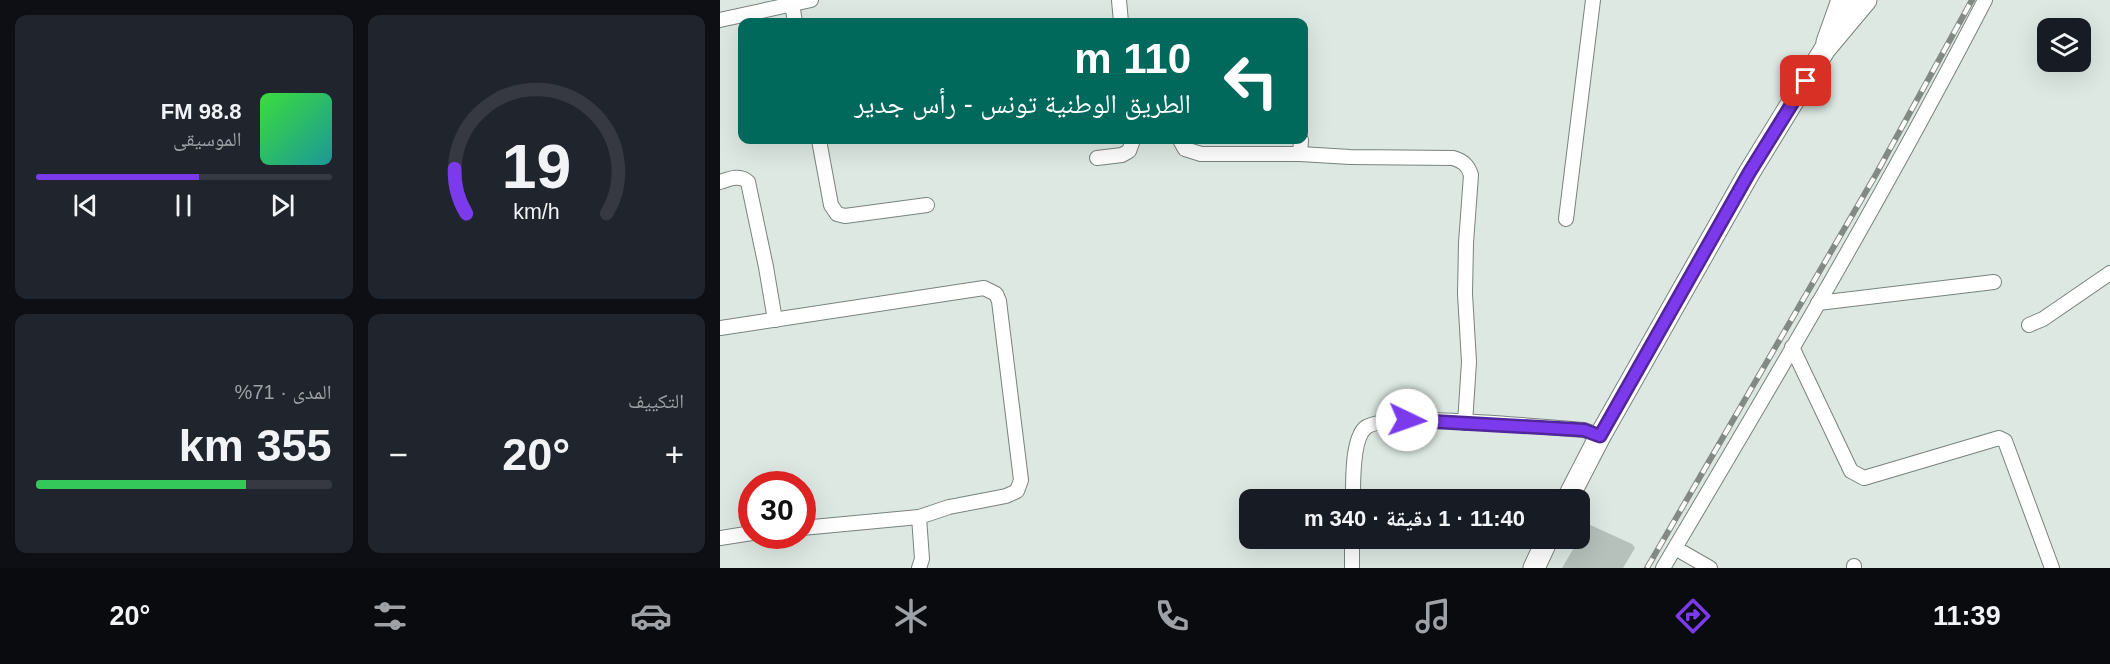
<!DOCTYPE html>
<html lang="ar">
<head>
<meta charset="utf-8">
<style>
	:root { --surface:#171b24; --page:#20242c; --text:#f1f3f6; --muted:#9ea1a6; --line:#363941; --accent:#7c3aed }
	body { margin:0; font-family:Arial,"Noto Naskh Arabic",sans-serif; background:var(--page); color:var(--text); direction:rtl; height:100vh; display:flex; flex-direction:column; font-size:22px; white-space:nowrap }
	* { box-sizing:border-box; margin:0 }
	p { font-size:20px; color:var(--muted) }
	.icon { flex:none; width:33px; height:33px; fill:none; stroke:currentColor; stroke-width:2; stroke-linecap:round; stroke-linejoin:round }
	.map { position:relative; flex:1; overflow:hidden; direction:ltr }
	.details { display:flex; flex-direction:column; gap:15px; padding:15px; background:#0d0f14; width:720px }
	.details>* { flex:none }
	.hud { position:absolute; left:18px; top:18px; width:570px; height:126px; border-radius:12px; box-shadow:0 6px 24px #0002; direction:rtl; background:#00695c; color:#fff; overflow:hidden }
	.fabs { position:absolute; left:1317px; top:18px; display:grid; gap:12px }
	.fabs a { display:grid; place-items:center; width:54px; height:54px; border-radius:12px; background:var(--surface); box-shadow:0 6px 24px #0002; font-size:30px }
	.speed { position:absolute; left:18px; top:471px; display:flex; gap:12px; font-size:30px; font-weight:700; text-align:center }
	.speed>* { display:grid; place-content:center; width:78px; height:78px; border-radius:50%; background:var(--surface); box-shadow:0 6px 24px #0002; line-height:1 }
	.speed .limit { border:9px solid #d22; background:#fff; color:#111 }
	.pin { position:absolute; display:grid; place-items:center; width:51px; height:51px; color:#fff; margin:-26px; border-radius:12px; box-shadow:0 3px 9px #0006 }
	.me { position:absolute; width:66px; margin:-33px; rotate:93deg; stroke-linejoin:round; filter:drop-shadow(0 0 4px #0008) }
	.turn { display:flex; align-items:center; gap:21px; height:126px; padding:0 18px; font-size:27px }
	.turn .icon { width:78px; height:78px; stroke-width:2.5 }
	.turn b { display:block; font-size:42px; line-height:51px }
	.big { font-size:45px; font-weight:700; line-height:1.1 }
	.details .widget { flex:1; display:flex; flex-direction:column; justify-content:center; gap:9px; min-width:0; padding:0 21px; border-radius:12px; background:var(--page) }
	.details .dial { align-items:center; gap:0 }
	.dial svg { height:156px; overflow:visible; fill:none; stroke:var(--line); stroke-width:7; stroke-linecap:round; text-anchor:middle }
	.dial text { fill:var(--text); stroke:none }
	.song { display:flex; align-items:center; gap:18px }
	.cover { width:72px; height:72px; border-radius:9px; background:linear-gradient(135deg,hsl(120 70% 55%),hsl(180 70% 35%)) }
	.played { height:6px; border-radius:3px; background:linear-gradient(90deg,var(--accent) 55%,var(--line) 55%) }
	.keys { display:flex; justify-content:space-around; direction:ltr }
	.heat { display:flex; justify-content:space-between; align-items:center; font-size:33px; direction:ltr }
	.charge { height:9px; border-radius:4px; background:linear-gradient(90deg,#34c759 71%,var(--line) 0) }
	.details .tiles { flex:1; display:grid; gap:15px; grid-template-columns:repeat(2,1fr) }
	.trip { position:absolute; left:519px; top:489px; width:351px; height:60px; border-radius:12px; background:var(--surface); box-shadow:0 6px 24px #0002; font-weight:700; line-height:60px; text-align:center; direction:rtl }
	.tab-bar { display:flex; height:96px; justify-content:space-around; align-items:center; background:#090b0e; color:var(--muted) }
	.tab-bar .icon { width:42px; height:42px }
	.tab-bar .current { color:var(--accent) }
	.tab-bar b { font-size:27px; color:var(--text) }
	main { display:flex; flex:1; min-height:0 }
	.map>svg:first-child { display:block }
</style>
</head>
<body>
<main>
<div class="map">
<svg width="1390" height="568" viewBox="0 0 1390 568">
	<rect width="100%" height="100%" fill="#dde8e2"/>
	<!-- building -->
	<path fill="#b6c1bb" d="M868 524 912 544 915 548 903 568H842Z"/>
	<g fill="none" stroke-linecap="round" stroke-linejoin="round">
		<!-- minor casing -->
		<g stroke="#79837d" stroke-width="16">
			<g id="minor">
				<path d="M399 0 401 22"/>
				<path d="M72 4 75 22"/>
				<path d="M0 20 91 0"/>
				<path d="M99 140 111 205 117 214 125 216 207 205"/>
				<path d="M460 140 465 149 481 154H580"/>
				<path d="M581 140 580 154 630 157 733 158C743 161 748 165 751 175L746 243 745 294 749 362 745 423"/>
				<path d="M377 158 402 155 409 151 413 140"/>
				<path d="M0 182C9 179 20 174 28 182L46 267 55 320"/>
				<path d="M846 219 873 0"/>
				<path d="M1098 303 1274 282"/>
				<path d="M1309 325 1323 319 1390 273"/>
				<path d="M0 328 264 288 276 294 279 301 301 480 297 491 286 496 229 507 199 517 82 528"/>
				<path d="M1072 347 1131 471 1144 478 1279 438 1285 441 1332 568"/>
				<path d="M633 500C633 482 632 440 645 428 665 410 830 428 864 430L880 436"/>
				<path d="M199 517 202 559 199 568"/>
				<path d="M0 538 32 533"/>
				<path d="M955 548 990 568"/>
				<path d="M632 568V538"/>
				<path d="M943 568C1054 381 1165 193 1265 0"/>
				<path d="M1134 568V566"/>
			</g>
		</g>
		<!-- primary casing -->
		<g stroke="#79837d" stroke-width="23">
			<g id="primary">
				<path d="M1107 42 1122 0"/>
				<path d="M847 500 880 436 1029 173 1105 49 1146 0"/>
				<path d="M814 568 828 538"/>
			</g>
		</g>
		<!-- minor -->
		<use href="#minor" stroke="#fff" stroke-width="14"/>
		<!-- primary -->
		<use href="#primary" stroke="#fff" stroke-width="21"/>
		<!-- rail casing -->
		<g stroke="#838a86" stroke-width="6">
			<path id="rail" d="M927 568 1155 176 1252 0"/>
		</g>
		<!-- rail -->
		<use href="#rail" stroke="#fff" stroke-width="4" stroke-dasharray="11" stroke-linecap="butt"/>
	</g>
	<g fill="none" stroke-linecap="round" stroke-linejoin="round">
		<!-- route casing -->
		<g stroke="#51269a" stroke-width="15">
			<path id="route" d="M687 420 864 430 880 436 1029 173 1086 81"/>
		</g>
		<!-- route -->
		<use href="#route" stroke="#7c3aed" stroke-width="10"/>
	</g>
</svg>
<div class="fabs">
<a><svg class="icon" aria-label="layers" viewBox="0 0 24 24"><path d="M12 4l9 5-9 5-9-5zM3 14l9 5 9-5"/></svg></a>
</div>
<div class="speed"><div class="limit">30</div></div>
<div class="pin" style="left:1086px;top:81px;background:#d93025"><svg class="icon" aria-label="arrive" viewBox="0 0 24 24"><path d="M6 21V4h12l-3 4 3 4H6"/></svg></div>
<svg class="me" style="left:687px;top:420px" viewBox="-20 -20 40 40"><circle r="19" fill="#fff"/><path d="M0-13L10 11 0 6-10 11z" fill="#7c3aed"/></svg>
<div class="trip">11:40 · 1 دقيقة · 340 m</div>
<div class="hud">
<div class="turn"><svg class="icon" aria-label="left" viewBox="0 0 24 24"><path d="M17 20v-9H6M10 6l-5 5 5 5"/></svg><div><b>110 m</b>الطريق الوطنية تونس - رأس جدير</div></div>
</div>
</div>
<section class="details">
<div class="tiles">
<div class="widget dial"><svg viewBox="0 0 100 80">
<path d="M14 69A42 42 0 1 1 86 69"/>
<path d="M14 69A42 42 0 0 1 8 46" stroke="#7c3aed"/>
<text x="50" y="56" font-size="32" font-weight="700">19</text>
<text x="50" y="72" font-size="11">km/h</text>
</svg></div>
<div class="widget">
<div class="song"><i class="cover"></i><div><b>98.8 FM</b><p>الموسيقى</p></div></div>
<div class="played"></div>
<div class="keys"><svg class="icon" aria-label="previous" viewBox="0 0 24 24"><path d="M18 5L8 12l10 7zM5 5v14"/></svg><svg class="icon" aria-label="pause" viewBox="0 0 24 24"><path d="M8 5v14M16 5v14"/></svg><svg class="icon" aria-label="next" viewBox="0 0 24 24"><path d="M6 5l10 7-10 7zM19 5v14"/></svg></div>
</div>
<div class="widget"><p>التكييف</p>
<div class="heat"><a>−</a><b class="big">20°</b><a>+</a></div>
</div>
<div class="widget"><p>المدى · 71%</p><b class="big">355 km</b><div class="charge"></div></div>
</div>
</section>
</main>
<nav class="tab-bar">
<b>11:39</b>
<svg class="icon current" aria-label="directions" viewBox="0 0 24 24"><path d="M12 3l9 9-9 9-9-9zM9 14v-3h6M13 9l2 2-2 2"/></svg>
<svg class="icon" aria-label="music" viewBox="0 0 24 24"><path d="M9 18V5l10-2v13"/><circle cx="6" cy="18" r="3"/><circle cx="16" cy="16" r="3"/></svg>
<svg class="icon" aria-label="phone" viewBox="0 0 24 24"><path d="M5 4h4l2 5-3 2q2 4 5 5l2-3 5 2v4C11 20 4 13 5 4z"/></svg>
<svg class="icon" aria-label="climate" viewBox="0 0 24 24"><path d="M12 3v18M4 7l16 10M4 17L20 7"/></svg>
<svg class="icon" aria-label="car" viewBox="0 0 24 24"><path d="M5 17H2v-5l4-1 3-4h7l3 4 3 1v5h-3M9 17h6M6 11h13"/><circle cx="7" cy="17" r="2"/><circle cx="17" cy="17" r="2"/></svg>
<svg class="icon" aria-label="filters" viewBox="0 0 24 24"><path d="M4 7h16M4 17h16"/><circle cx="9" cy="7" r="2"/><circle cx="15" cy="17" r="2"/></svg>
<b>20°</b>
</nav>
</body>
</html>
